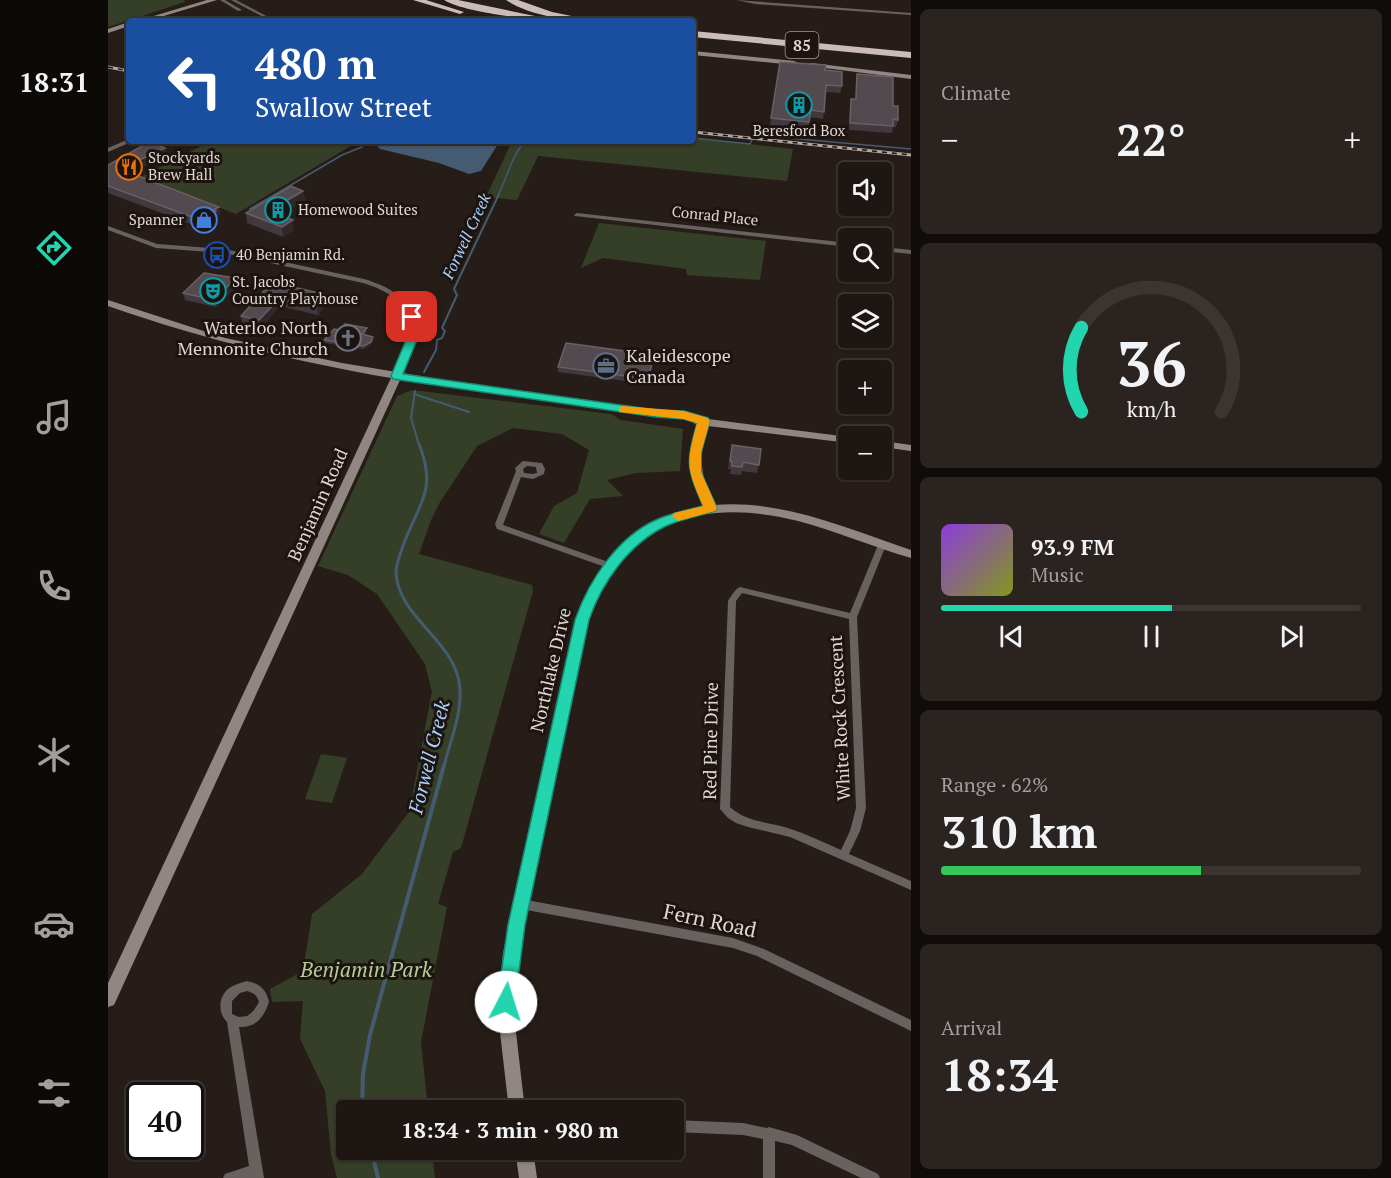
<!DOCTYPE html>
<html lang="en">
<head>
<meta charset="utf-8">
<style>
	:root { --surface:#1d1612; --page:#2a2320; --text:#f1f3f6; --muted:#a09f9f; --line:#3b3532; --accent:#22d5af }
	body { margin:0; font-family:"PT Serif",serif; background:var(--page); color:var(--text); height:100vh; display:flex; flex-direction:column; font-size:22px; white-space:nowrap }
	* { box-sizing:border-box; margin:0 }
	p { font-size:20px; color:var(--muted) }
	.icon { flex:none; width:33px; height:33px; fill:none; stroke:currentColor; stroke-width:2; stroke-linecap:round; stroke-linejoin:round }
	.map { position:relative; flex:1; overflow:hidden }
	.drawer { display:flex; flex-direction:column; gap:9px; padding:9px; background:#100c0a; width:480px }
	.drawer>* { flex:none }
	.top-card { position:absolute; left:18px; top:18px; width:570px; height:126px; border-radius:6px; box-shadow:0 2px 4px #0004,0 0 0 2px var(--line); background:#1a4fa0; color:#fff; overflow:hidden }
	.fabs { position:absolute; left:730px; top:162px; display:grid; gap:12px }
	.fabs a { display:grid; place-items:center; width:54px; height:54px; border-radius:6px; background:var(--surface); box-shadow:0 2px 4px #0004,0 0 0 2px var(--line); font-size:30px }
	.speed { position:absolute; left:18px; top:1082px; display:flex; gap:12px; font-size:30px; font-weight:700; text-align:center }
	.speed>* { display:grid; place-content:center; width:78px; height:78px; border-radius:50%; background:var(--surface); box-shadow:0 2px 4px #0004,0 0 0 2px var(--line); line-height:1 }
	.speed .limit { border:3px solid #111; border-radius:9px; background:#fff; color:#111 }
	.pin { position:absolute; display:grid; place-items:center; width:51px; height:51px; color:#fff; margin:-26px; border-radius:12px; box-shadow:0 3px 9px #0006 }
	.me { position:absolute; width:66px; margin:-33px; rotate:5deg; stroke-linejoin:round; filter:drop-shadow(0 0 4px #0008) }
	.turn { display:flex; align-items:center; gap:21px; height:126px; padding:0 30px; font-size:27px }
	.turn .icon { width:78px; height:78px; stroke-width:2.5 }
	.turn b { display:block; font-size:42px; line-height:51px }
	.big { font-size:45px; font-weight:600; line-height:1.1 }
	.drawer .card { flex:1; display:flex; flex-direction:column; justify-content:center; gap:9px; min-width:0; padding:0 21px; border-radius:9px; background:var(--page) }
	.drawer .dial { align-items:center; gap:0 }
	.dial svg { height:156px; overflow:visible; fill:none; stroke:var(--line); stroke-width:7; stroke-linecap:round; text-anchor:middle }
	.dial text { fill:var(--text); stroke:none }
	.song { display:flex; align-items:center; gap:18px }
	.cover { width:72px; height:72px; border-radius:9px; background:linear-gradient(135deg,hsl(270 70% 55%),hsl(70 70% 35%)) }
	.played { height:6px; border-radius:3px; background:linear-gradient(90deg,var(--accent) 55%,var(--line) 55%) }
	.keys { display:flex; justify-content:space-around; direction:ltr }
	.heat { display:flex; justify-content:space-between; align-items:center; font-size:33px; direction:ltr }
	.charge { height:9px; border-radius:4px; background:linear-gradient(90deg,#34c759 62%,var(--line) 0) }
	.trip { position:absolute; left:228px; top:1100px; width:348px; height:60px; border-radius:6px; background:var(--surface); box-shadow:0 2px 4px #0004,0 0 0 2px var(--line); font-weight:600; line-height:60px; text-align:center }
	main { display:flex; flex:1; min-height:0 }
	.menu { display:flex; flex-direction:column; width:108px; justify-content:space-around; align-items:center; background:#0c0907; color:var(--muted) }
	.menu .icon { width:42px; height:42px }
	.menu .current { color:var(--accent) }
	.menu b { font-size:27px; color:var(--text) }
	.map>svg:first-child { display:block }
</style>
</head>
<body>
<main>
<nav class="menu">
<b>18:31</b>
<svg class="icon current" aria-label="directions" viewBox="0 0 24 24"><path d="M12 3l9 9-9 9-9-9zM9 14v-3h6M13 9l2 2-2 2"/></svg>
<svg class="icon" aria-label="music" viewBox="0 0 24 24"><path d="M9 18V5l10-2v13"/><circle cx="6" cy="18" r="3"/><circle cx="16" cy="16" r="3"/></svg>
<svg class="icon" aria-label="phone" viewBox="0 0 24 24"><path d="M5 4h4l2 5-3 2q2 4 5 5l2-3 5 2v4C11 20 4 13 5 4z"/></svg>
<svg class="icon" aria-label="climate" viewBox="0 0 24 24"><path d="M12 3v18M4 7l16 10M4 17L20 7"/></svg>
<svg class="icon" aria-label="car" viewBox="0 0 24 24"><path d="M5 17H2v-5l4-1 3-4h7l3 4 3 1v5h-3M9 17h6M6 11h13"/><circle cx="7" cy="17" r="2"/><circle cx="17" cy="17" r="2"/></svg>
<svg class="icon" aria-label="filters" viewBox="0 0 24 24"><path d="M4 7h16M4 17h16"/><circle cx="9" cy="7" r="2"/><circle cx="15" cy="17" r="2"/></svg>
</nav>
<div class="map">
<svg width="803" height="1178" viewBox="0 0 803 1178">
	<rect width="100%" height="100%" fill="#271d18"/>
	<!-- green -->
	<g fill="#353f27">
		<path d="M0 0H76L77 2 0 27Z"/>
		<path d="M585 138 685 149 679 181 430 156 409 200 378 197 404 141H585Z"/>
		<path d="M103 141H251L128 214 33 177Z"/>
		<path d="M491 223 658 241 652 280 579 275 578 269 495 258 473 268Z"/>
		<path d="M304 390 503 414 513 420 575 429 572 471 528 473 499 480 515 496 482 499 456 543 431 534 446 506 469 493 481 450 454 434 405 428 369 446 332 502 323 520 311 554 424 585 425 591 353 848 345 852 330 904 339 907 313 1042 320 1110H238V1149H324L327 1178H229L223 1154 217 1091 192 1039 195 1001 164 1002 162 989 195 971 204 914 254 874 301 812 324 692 317 664 269 594 240 575 210 566 289 396Z"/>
		<path d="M213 754 239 758 224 803 197 799Z"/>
	</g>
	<!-- water -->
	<path fill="#445b72" d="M271 141H392L373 171 361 174 331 163 272 149 268 145Z"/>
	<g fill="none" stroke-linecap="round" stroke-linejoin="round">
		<!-- stream-far3 -->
		<g stroke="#445b72" stroke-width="1.5">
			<path d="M646 135 803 149"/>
			<path d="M585 138 642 144 644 140"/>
			<path d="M166 195 234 155 254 147"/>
			<path d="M390 195C399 178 402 161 413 146L411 144 415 141"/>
		</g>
		<!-- stream-far2 -->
		<g stroke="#445b72" stroke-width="2">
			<path d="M142 209 168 194"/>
			<path d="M316 372 328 350 329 340 334 338 337 331 334 328 349 295 346 289 391 194"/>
			<path d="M307 391 303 418 311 445"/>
			<path d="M306 394 361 412"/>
		</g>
		<!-- stream-far1 -->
		<path stroke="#445b72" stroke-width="3" d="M311 444C330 491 310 504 295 546 292 554 288 564 288 573 291 620 351 642 352 691 353 716 342 742 336 766"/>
		<!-- stream -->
		<g stroke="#445b72" stroke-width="4">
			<path d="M254 1110 255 1074 262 1035 336 765"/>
			<path d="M263 1149 270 1178"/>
		</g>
		<!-- street -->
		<g fill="#67615f" fill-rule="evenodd">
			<path d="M112 0H117L134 10 130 11Z"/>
			<path d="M123 0H128L168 21H163Z"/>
			<path d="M628 0 803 13V15L647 4Z"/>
			<path d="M21 139V141H24L23 142 0 152V148Z"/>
			<path d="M469 213 741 243V247L467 216 466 215Z"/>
			<path d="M0 226 49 244 116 249 256 279C280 286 312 302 309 331 308 347 298 362 292 376L289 378 286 376C291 363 298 350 302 337 309 306 279 290 255 283L116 253 48 248 0 230Z"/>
			<path d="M774 247 803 250V254L774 251Z"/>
			<path d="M415 461 434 463 437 469 436 474 425 479 413 477 395 525 506 564 507 566 506 568H500L389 529 387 524 408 471 407 468ZM419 466 428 467 429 473 424 474 416 473 415 469Z"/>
			<path d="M774 542 778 545 749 617 758 808 752 831 741 854 803 881V890L682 837 640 827 628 823 620 818 612 809 620 601C623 596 627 589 632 587L742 613 770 545ZM634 593 741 619 748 808 742 831 733 850C715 842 698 834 680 828 660 822 638 822 622 807L628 601Z"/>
			<path d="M413 899 625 938 656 949 803 1020V1031L649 956 625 948 413 909 409 907 408 904 409 901Z"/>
			<path d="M139 981C152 984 158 989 161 1002 156 1017 148 1028 131 1027L156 1178H115L117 1174 141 1166 119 1022C110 1013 110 998 120 989 125 985 132 983 139 981ZM139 991C146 993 149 995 151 1002 148 1008 144 1013 139 1016L131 1017 124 1014V1001L132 993Z"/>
			<path d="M566 1120 635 1123 659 1128 661 1127 689 1135 770 1174 772 1178H753L684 1145 667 1141V1178H655V1139L635 1135 566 1132Z"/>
		</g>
		<!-- secondary -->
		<g fill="#908683" fill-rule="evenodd">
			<path d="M99 0H109L39 21H29Z"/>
			<path d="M21 22V26L0 33V29Z"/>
			<path d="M585 51 686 61 690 63 686 65 585 55Z"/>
			<path d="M703 63 803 75V79L701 66V64Z"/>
			<path d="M0 300 117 338 234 363 391 389 548 411 576 412 600 419 741 437V443L600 426C590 459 592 474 606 505 674 499 740 529 803 550V558C765 547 728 531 690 521 622 504 549 508 505 571 494 587 487 603 480 620L411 953 406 1015 417 1110H401L390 1015 395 953 468 620C494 559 528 519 596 506 580 472 579 461 590 425L575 418 548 417 292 380 6 1005 0 1007V983L283 378C184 361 95 339 0 306Z"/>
			<path d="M774 441 803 445V451L774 447Z"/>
			<path d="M407 1149H425L429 1178H411Z"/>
		</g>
		<!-- highway -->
		<g fill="#ccbcb8" fill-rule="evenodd">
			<path d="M305 0H318L356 12 352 14Z"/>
			<path d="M336 0H350L451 21C427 21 355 12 336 0Z"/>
			<path d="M398 0H410L444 12 488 21C461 21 421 16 398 0Z"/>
			<path d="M585 31 803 52V58L585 37Z"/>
		</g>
		<!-- rail casing -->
		<g stroke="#afa8a4" stroke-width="3">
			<g id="rail">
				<path d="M0 67 21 71"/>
				<path d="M585 132 803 155"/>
			</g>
		</g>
		<!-- rail -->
		<use href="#rail" stroke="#1e140f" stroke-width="1.5" stroke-dasharray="5" stroke-linecap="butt"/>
	</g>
	<!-- wall -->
	<g fill="#42393f">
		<path d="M672 62 717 70 734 86 732 93 718 92 715 119 702 117 700 129 662 125Z"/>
		<path d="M749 74 790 120 788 127H785L784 133 741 130 742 106 743 99H747L748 81Z"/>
		<path d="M57 148 59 155 21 172 111 207 112 214 109 216V219L94 228 0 193V165Z"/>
		<path d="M195 191 197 200 172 215 186 230 175 237 139 223 138 213Z"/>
		<path d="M164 282 219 295 220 303 210 315 172 306 153 328 134 323 133 316Z"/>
		<path d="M129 286 108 307 77 300 75 293Z"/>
		<path d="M231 330 259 331 256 335 265 339 263 345 256 349 217 343 216 340Z"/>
		<path d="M546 360 540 384 450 372V367Z"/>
		<path d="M624 445 653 449 649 473 634 471 633 475 622 474 623 469H620Z"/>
	</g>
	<!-- shaded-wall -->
	<g fill="#302729">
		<path d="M57 148 59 155 13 176 12 169Z"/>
		<path d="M195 191 197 200 163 221 161 211Z"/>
		<path d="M111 207 112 214 109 216V219L94 228 92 220 105 210Z"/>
		<path d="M185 220 186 230 175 237 174 227Z"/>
		<path d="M128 278 129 286 108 307 106 300Z"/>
		<path d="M219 295 220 303 210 315 209 307Z"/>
		<path d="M171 299 172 306 153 328 151 320Z"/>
		<path d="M265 337 263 345 256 349V346Z"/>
	</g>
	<!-- building -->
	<g fill="#534a4f" stroke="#686064" stroke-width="1.5">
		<path d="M672 62 718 65 717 70 734 72V86L718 85 716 112 703 110 701 122 663 118Z"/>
		<path d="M749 74 785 77V106H790V120L785 119V126L742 123 743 99H748Z"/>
		<path d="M41 142 57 148 12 169 111 207 105 210 108 211 92 220 0 186V165Z"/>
		<path d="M183 186 195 191 161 211 185 220 174 227 138 213Z"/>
		<path d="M96 273 128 278 106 300 75 293Z"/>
		<path d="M164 282 219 295 209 307 171 299 151 320 133 316Z"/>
		<path d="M237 324 259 328 254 334 265 337 263 342 256 346 216 340 226 329 231 330Z"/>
		<path d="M458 343 546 355 540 379 450 367Z"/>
		<path d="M624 445 653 449 651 465 635 462 634 467 624 466V461H622Z"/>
	</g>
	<!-- route -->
	<path fill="#22d5af" stroke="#168a72" stroke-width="1.5" d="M304 314 310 317 311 335 295 374 548 410 576 411 600 418 602 421 593 453V472L609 508 607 511C591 516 573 519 558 526 521 544 494 582 481 620L417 925 407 1002 405 1008 398 1011 392 1008 389 1002 400 925 467 620C481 580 510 536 550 519 564 513 580 510 595 506 578 466 578 464 589 423L576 419 548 417 285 379 283 376 300 335 299 317Z"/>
	<!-- slow -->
	<path fill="#f59e0b" d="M515 406 576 411 600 418 602 421 593 453V472L609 508 607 511 570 521 564 516 566 513 595 506C578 466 578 464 589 423L575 419 511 412V407Z"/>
	<!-- icons -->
	<defs>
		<g id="building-ring" transform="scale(1.35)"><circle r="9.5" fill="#1e140f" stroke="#0f9aa8" stroke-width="1.5"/><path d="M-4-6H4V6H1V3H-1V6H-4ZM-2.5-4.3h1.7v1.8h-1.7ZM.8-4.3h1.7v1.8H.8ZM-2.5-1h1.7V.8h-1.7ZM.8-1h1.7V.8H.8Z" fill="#0f9aa8"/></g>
		<g id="restaurant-ring" transform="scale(1.35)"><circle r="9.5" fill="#1e140f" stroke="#e8710a" stroke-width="1.5"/><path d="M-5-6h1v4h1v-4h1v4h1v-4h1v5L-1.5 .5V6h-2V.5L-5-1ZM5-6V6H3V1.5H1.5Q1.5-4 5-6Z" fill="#e8710a"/></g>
		<g id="shop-ring" transform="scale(1.35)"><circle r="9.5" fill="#1e140f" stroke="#3f7fe0" stroke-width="1.5"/><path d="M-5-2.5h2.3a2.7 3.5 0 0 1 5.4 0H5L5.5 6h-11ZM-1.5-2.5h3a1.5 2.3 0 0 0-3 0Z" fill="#3f7fe0"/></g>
		<g id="bus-ring" transform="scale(1.35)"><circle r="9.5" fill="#1e140f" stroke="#1a4fb4" stroke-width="1.5"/><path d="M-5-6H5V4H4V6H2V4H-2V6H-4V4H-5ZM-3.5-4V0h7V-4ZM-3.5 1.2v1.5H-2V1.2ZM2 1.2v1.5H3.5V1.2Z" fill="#1a4fb4"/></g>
		<g id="theatre-ring" transform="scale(1.35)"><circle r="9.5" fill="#1e140f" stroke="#0f9aa8" stroke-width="1.5"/><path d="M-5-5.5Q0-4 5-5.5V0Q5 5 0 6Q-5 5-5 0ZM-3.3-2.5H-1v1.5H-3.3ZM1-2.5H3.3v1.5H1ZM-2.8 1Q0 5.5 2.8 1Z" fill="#0f9aa8"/></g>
		<g id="church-ring" transform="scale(1.35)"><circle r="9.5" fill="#1e140f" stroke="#6b7280" stroke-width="1.5"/><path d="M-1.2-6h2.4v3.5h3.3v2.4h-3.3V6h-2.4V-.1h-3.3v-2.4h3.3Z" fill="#6b7280"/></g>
		<g id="office-ring" transform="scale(1.35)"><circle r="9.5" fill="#1e140f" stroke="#5c6f8a" stroke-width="1.5"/><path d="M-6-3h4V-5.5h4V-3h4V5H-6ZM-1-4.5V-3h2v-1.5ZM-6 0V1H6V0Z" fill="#5c6f8a"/></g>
	</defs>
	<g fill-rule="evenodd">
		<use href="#building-ring" x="691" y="105"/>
		<use href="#restaurant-ring" x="21" y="167"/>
		<use href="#building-ring" x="170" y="210"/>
		<use href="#shop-ring" x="96" y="220"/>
		<use href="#bus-ring" x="109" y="255"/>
		<use href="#theatre-ring" x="105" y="291"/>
		<use href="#church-ring" x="240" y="338"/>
		<use href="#office-ring" x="498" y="366"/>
	</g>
	<g text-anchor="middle" stroke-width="6" stroke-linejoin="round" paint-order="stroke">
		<!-- far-poi labels -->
		<g font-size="15" fill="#ded7d4" stroke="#1e140f" text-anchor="start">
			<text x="691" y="136" text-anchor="middle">Beresford Box</text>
			<text x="40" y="163">Stockyards<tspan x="40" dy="17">Brew Hall</tspan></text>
			<text x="190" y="215">Homewood Suites</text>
			<text x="76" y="225" text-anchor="end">Spanner</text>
			<text x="128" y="260">40 Benjamin Rd.</text>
			<text x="124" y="287">St. Jacobs<tspan x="124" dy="17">Country Playhouse</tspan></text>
		</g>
		<!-- far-street labels -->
		<g font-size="15" fill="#ded7d4" stroke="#1e140f">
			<text transform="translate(607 216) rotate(6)" y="5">Conrad Place</text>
		</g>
		<!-- shield labels -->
		<rect fill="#1e140f" stroke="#a49c99" stroke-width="1.5" x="677.5" y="32" width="33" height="26" rx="4.5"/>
		<g font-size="16" font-weight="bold" fill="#ded7d4">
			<text x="694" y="51">85</text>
		</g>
		<!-- far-water labels -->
		<g font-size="16" font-style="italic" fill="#a4d1fc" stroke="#1e140f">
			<text transform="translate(358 236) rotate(-65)" y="6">Forwell Creek</text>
		</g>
		<!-- poi labels -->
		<g font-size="18" fill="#ded7d4" stroke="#1e140f" text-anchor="end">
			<text x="220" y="334">Waterloo North<tspan x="220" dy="21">Mennonite Church</tspan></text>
			<text x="518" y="362" text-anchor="start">Kaleidescope<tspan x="518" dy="21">Canada</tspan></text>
		</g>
		<!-- street labels -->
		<g font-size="18" fill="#ded7d4" stroke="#1e140f">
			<text transform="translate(210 505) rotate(-66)" y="6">Benjamin Road</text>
			<text transform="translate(443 670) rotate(-77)" y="6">Northlake Drive</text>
			<text transform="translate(732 718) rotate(-93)" y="6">White Rock Crescent</text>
			<text transform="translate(603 741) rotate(-89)" y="6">Red Pine Drive</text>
		</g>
		<!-- water labels -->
		<g font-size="20" font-style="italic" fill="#a4d1fc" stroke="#1e140f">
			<text transform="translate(321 757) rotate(-76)" y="7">Forwell Creek</text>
		</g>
		<!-- near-street labels -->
		<g font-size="21" fill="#ded7d4" stroke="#1e140f">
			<text transform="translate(602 921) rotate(12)" y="7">Fern Road</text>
		</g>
		<!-- near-park labels -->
		<g font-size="21" font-style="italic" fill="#b6cd97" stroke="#1e140f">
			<text x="258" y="977">Benjamin Park</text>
		</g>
	</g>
</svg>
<div class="fabs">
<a><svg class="icon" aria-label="sound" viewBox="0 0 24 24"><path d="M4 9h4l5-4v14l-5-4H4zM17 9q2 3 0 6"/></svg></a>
<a><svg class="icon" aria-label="search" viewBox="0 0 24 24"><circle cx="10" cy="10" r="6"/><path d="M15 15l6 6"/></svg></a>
<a><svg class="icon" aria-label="layers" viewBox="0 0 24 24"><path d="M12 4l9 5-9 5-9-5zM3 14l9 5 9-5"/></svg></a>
<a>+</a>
<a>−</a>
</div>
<div class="speed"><div class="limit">40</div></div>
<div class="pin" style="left:304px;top:317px;background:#d93025"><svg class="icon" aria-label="arrive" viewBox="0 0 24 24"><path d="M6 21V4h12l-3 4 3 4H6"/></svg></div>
<svg class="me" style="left:398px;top:1002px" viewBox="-20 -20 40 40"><circle r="19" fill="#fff"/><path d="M0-13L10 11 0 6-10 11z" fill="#22d5af"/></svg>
<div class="trip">18:34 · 3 min · 980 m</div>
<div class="top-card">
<div class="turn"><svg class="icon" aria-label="left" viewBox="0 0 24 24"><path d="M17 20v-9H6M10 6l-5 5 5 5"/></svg><div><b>480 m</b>Swallow Street</div></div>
</div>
</div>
<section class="drawer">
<div class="card"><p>Climate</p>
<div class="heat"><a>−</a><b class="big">22°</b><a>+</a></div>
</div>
<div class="card dial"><svg viewBox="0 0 100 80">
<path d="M14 69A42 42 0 1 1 86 69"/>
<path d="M14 69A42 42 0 0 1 14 26" stroke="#22d5af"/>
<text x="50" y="56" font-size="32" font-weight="700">36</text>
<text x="50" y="72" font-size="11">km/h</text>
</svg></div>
<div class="card">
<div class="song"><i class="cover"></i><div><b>93.9 FM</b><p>Music</p></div></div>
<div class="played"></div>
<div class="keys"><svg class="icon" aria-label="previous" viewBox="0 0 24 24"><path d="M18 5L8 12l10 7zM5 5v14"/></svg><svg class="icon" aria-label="pause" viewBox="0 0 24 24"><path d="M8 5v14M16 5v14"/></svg><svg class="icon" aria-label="next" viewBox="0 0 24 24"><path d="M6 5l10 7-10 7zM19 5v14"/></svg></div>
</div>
<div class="card"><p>Range · 62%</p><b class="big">310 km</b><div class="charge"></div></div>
<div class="card"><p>Arrival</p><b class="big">18:34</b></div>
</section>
</main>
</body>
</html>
